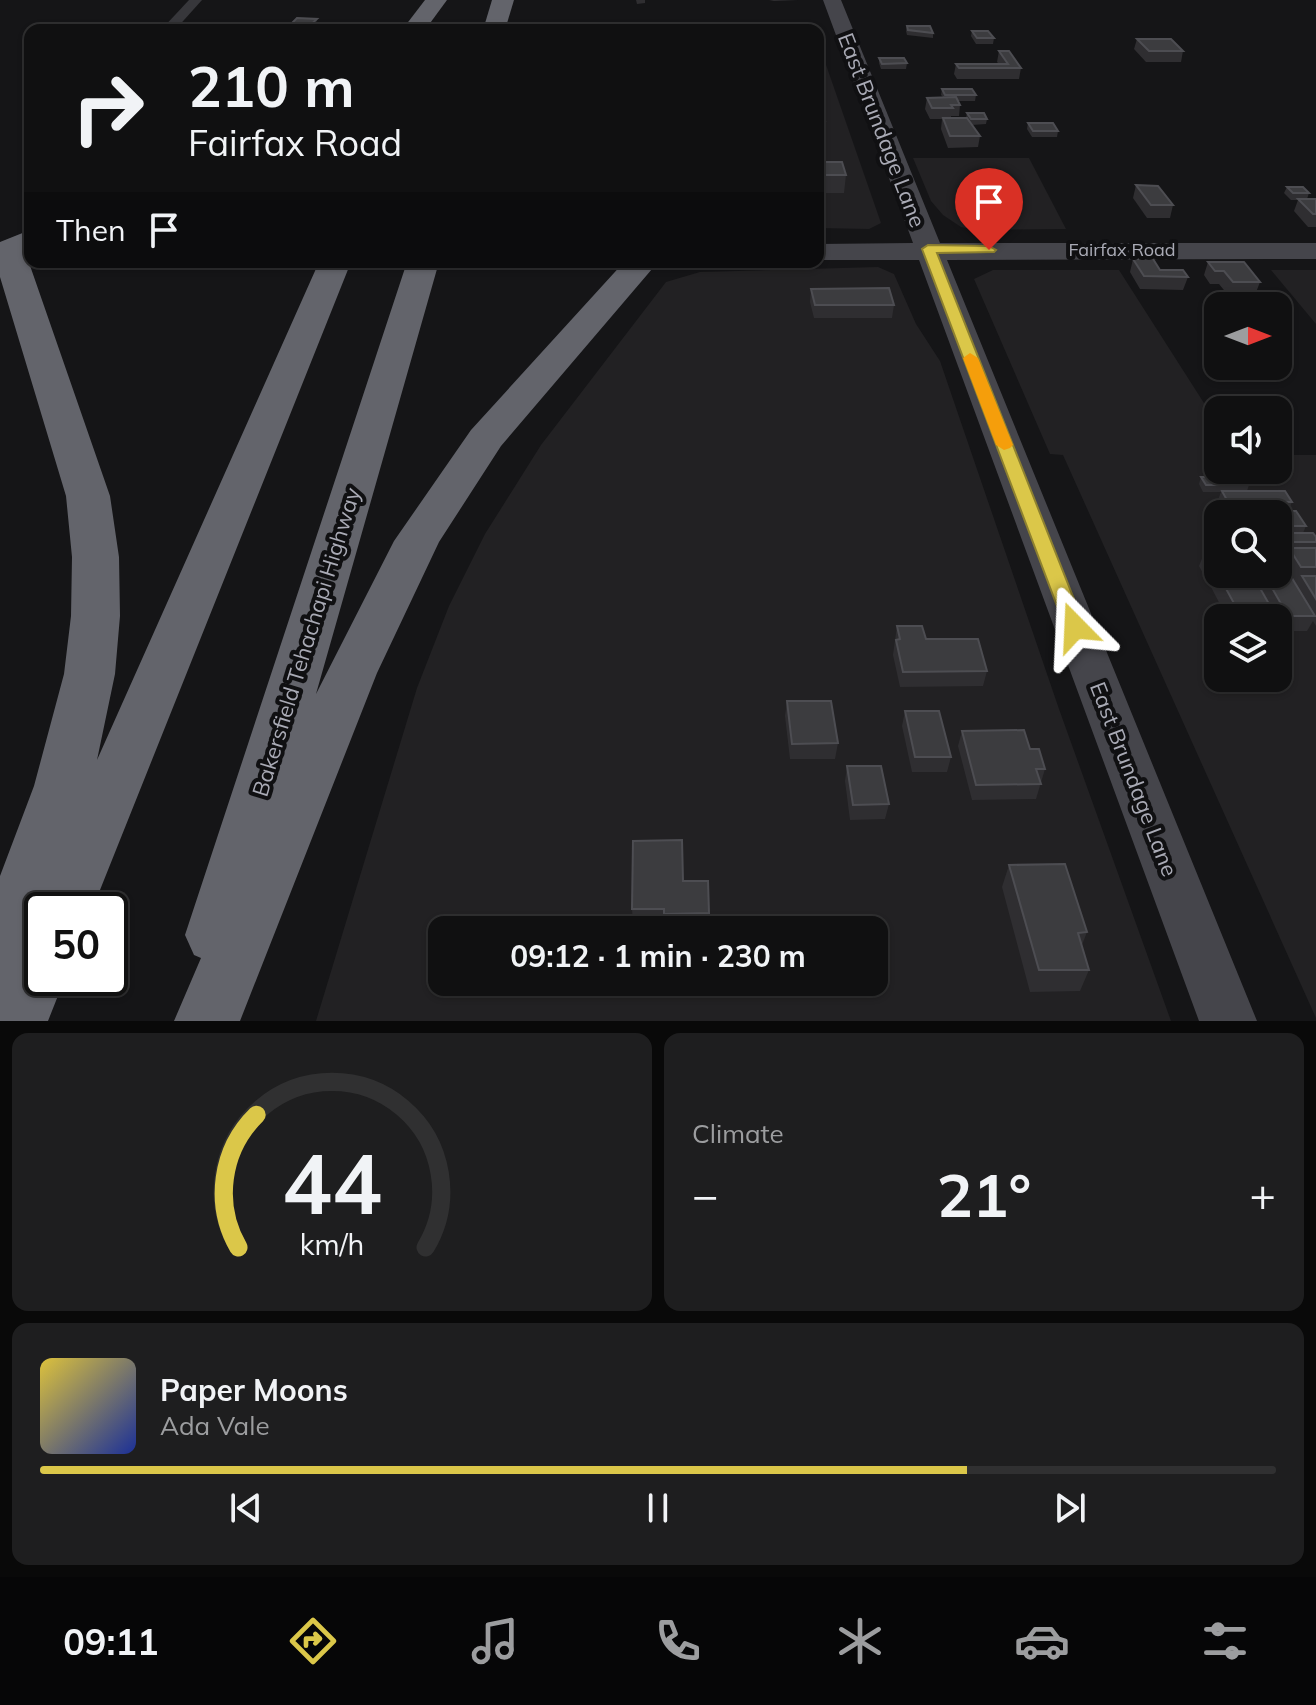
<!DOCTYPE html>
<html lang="en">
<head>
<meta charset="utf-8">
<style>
	:root { --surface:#101011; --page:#1e1e1f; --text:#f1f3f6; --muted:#9c9d9f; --line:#303031; --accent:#dbc749 }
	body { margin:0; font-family:Mulish,sans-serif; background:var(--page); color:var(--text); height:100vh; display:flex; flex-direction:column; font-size:30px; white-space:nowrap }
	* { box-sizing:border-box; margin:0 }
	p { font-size:26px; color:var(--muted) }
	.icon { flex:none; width:44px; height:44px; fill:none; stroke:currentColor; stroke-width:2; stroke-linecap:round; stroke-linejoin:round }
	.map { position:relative; height:1021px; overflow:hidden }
	.panel { display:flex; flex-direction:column; gap:12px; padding:12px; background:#090909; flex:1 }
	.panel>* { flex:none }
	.guide { position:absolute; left:24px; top:24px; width:800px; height:244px; border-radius:16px; box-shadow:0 2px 6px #0004,0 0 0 2px var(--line); background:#101011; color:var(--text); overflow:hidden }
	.needle { width:52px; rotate:90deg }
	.fabs { position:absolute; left:1204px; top:292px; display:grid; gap:16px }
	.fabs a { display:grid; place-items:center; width:88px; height:88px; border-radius:16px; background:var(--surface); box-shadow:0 2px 6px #0004,0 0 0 2px var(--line); font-size:40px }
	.speed { position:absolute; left:24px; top:892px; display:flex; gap:16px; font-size:40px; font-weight:700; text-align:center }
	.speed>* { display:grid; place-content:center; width:104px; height:104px; border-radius:50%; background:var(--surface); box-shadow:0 2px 6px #0004,0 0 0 2px var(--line); line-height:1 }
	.speed .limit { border:4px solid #111; border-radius:12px; background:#fff; color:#111 }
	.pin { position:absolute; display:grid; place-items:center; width:68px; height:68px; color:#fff; margin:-82px -34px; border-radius:50% 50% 50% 0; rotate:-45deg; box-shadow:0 0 8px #0007 }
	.pin .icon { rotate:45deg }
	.me { position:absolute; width:88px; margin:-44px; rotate:339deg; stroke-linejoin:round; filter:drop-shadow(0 0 6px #0008) }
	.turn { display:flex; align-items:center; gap:28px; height:168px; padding:0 32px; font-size:36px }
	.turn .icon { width:104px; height:104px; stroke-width:2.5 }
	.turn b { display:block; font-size:56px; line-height:68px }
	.then { display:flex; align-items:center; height:76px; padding:0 32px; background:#0003; gap:16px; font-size:30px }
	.big { font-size:60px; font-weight:700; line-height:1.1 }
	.panel .tile { flex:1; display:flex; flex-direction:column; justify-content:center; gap:12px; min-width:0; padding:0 28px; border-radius:16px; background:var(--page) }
	.panel .dial { align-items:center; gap:0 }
	.dial svg { height:208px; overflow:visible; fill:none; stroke:var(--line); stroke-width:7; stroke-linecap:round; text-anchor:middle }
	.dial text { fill:var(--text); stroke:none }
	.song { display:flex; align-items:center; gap:24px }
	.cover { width:96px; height:96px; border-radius:12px; background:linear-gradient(135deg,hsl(50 70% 55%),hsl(230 70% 35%)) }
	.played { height:8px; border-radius:4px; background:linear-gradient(90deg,var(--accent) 75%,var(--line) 75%) }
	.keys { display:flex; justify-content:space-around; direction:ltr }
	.heat { display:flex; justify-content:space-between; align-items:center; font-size:44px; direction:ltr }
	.panel .tiles { flex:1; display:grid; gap:12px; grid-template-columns:1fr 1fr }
	.tile:last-child { grid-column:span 2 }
	.trip { position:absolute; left:428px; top:916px; width:460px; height:80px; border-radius:16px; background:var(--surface); box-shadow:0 2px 6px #0004,0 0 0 2px var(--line); font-weight:700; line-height:80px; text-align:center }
	.tabs { display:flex; height:128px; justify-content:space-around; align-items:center; background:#060607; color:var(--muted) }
	.tabs .icon { width:56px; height:56px }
	.tabs .active { color:var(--accent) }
	.tabs b { font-size:36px; color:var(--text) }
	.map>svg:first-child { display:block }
</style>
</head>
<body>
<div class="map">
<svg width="1316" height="1021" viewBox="0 0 1316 1021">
	<rect width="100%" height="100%" fill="#151517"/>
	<!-- built -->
	<g fill="#222123" fill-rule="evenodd">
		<path d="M818 59H824L881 223 869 229 818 228Z"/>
		<path d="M913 158H1029L1066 229 976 230 961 227 943 215 931 201Z"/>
		<path d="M878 267 894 274 916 324 940 361 1059 709 1171 1021H316L417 688 449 606 485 534 541 445 666 282 700 272ZM442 930H874V982H442Z"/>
		<path d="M993 270H1119L1218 425V470H1278V455H1316V1018L1063 455 1050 454 974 279ZM1218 514H1278V574H1218ZM1218 618H1278V678H1218Z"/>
		<path d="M1271 270H1316V324Z"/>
	</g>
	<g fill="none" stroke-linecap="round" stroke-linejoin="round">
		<!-- minor -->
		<path fill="#37373b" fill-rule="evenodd" d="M189 0H202L175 30H161Z"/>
		<!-- secondary -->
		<path fill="#45454b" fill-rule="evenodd" d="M823 0H841L940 243H1316V259L947 260 1257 1021H1199L919 260H818V244L913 243Z"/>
		<!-- motorway -->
		<g fill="#63646b" fill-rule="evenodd">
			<path d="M425 0H447L425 30H402Z"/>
			<path d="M492 0H514L505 30H483Z"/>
			<path d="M30 230V252L26 254 110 496 119 557 120 616 115 674 97 760 319 262H351L92 910H42V978H65L48 1021H0V876L34 786 64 674 71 616 72 557 66 496 0 277V242Z"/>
			<path d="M407 262H439L316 694 394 541 471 430 624 262H658L501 446 439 542 377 673 240 1021H174L201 958 194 955 185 935Z"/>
		</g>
	</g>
	<!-- wall -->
	<g fill="#2f2e31">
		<path d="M636 0H645V3L637 4Z"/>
		<path d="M769 0H798L774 1Z"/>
		<path d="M907 26 933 33V38L907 35 906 31Z"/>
		<path d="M972 31 994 38 993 44H976L971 36Z"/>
		<path d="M1137 39 1183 51 1181 62H1146L1134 49Z"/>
		<path d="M999 51 1021 68 1019 79H957L954 74 956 64H999L997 62Z"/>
		<path d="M879 58 907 63 906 69H881L879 63Z"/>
		<path d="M942 89 976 95 975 101H958L960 105 959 116H951V118H966L967 113 987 119 986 124 972 125 980 136 978 147 948 148 941 129 942 119H930L925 109 927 98 943 97 941 95Z"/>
		<path d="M818 97 825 121 823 144H818Z"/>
		<path d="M1028 123 1058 131 1057 137H1032L1027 129Z"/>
		<path d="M818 162 846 175 844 193H818Z"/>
		<path d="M1136 185 1173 205 1170 218H1147L1133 198Z"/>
		<path d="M1287 187 1309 193 1307 199H1316V227H1308L1294 211 1298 200H1291L1284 193Z"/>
		<path d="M1133 259 1160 270 1188 277 1183 290 1140 289 1130 272Z"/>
		<path d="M1208 262 1260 282 1255 295H1228L1219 284H1210L1204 275Z"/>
		<path d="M811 289 894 305 892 318H814L810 302Z"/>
		<path d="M1208 304 1218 306V321H1213L1205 311Z"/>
		<path d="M1201 477 1249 485 1247 491 1292 502 1288 511 1306 526 1303 533 1316 537V626L1313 621 1307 631H1281L1278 626V618H1227L1211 587 1215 577H1205L1199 566 1205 551H1218V574H1278V514H1221L1216 505 1221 492H1203L1199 484Z"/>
		<path d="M1212 527H1218V551L1209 535Z"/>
		<path d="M897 626 987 671 983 686 900 687 893 655Z"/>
		<path d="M787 701 838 743 835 759H790L785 716Z"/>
		<path d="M905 711 951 757 947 772H912L902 726Z"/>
		<path d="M962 731 1030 749 1045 769 1036 799 972 800 958 746Z"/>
		<path d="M847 766 889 804 885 819 850 820 845 781Z"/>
		<path d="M1009 865 1087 932 1082 945 1089 970 1080 991 1030 992 1002 887Z"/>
		<path d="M683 881 709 913V928H664V924H633L632 909Z"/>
	</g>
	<!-- shaded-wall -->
	<path fill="#1f1f21" d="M317 19 318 30H305Z"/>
	<!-- building -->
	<g fill="#3c3c3f" stroke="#4d4d52" stroke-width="2">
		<path d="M297 18 317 19 305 30H285Z"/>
		<path d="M778 23H801L804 30H781Z"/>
		<path d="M907 26H930L933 33 908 30Z"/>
		<path d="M972 31H988L994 38H977Z"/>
		<path d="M1137 39H1171L1183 51H1149Z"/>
		<path d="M999 51H1009L1021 68H959L956 64H1008Z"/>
		<path d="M879 58H904L907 63 882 64Z"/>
		<path d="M942 89H972L976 95H945Z"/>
		<path d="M818 97H819L825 121H818Z"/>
		<path d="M956 97 960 105H951L953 108H932L927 98Z"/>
		<path d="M967 113H984L987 119H971Z"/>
		<path d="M943 118H967L980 136H950Z"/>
		<path d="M1028 123H1053L1058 131H1033Z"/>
		<path d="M818 162H842L846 175H818Z"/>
		<path d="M1136 185 1158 186 1173 205H1151Z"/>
		<path d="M1287 187H1303L1309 193H1293Z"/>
		<path d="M1298 199H1316V214H1313Z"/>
		<path d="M1133 259H1153L1160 270H1183L1188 277 1144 276Z"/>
		<path d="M1208 262H1244L1260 282H1233L1224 271H1215Z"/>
		<path d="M889 288 894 305H815L811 289Z"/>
		<path d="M1208 304H1226L1227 306H1218V314H1215Z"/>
		<path d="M1201 477H1245L1249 485H1206Z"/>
		<path d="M1222 491H1285L1292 502H1228Z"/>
		<path d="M1226 511H1296L1306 526H1278V514H1228Z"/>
		<path d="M1212 527H1218V538Z"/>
		<path d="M1278 533H1313L1316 537V542H1278Z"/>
		<path d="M1289 548H1316V567H1301Z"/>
		<path d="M1278 550 1285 562H1278Z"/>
		<path d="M1205 551H1218V562L1211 563Z"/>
		<path d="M1278 570H1287L1315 616H1288L1264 574H1278Z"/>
		<path d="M1218 574H1252L1277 618H1242Z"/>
		<path d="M1302 576H1316V599Z"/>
		<path d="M897 626H922L926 639H978L987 671 903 672 896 640 900 639Z"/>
		<path d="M787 701H831L838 743 792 744Z"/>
		<path d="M905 711H939L951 757H915Z"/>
		<path d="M1024 730 1030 749H1039L1045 769H1036L1041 784 976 785 962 731Z"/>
		<path d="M847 766H881L889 804 853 805Z"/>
		<path d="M682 840 683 881H708L709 913 664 914V909H632L633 841Z"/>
		<path d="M1065 864 1087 932 1078 933 1089 970H1039L1009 865Z"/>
	</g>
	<!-- route -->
	<path fill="#dbc749" stroke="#8e812f" stroke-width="2" d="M989 246 996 250 994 252 937 253 1085 627 1082 632H1068L1065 627 922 249 928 245Z"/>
	<!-- slow -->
	<path fill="#f59e0b" d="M970 353 978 358 1013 445 1010 448 1004 450 996 445 963 358Z"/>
	<g text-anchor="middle" stroke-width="8" stroke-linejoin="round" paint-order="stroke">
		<!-- far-street labels -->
		<g font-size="18" fill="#a9aab5" stroke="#101012">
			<text x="1122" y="256">Fairfax Road</text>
		</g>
		<!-- street labels -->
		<g font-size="22" fill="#a9aab5" stroke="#101012">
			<text transform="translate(882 130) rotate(69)" y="8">East Brundage Lane</text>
			<text transform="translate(306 642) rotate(-73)" y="8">Bakersfield Tehachapi Highway</text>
			<text transform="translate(1134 779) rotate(69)" y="8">East Brundage Lane</text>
		</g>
	</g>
</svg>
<div class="fabs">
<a><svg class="needle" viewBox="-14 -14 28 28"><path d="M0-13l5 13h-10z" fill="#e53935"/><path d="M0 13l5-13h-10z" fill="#9c9d9f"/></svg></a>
<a><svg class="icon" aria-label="sound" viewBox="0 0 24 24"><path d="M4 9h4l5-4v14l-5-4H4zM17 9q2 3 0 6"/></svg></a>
<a><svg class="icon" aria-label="search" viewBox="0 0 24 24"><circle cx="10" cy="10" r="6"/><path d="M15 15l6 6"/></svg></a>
<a><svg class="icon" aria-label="layers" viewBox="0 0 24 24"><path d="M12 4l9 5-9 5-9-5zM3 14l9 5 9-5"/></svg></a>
</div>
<div class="speed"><div class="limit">50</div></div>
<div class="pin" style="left:989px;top:250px;background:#d93025"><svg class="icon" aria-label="arrive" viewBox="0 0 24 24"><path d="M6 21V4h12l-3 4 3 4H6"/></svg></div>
<svg class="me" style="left:1075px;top:627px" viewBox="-20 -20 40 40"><path d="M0-17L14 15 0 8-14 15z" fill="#dbc749" stroke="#fff" stroke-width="4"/></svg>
<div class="trip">09:12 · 1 min · 230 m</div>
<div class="guide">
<div class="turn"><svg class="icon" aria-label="right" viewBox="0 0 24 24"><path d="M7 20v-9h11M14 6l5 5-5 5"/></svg><div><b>210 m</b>Fairfax Road</div></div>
<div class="then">Then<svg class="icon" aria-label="arrive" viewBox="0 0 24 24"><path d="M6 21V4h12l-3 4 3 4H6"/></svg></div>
</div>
</div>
<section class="panel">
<div class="tiles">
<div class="tile dial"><svg viewBox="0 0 100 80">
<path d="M14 69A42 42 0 1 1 86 69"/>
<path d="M14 69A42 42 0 0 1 21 18" stroke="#dbc749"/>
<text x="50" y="56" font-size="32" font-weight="700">44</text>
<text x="50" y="72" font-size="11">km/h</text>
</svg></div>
<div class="tile"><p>Climate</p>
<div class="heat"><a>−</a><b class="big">21°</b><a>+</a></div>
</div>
<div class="tile">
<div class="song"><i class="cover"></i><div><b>Paper Moons</b><p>Ada Vale</p></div></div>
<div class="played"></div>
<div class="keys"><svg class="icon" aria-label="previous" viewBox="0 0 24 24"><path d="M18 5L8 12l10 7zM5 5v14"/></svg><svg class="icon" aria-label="pause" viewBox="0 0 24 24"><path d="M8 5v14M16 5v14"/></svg><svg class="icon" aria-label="next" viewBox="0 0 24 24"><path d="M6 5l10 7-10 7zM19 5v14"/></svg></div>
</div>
</div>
</section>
<nav class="tabs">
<b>09:11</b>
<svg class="icon active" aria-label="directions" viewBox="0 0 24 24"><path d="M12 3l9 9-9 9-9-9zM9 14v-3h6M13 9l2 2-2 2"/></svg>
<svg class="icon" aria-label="music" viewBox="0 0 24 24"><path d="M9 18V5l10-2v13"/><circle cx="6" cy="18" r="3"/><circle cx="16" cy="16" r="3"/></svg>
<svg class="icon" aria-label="phone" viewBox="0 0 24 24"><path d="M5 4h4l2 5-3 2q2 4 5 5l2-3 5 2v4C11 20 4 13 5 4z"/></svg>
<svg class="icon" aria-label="climate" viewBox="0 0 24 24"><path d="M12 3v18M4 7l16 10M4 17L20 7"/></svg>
<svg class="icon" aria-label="car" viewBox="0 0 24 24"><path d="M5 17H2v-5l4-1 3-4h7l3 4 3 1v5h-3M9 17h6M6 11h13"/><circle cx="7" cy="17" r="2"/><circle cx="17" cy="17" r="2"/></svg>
<svg class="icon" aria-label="filters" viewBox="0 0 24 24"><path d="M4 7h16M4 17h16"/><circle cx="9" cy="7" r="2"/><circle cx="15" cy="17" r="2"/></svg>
</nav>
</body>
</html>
